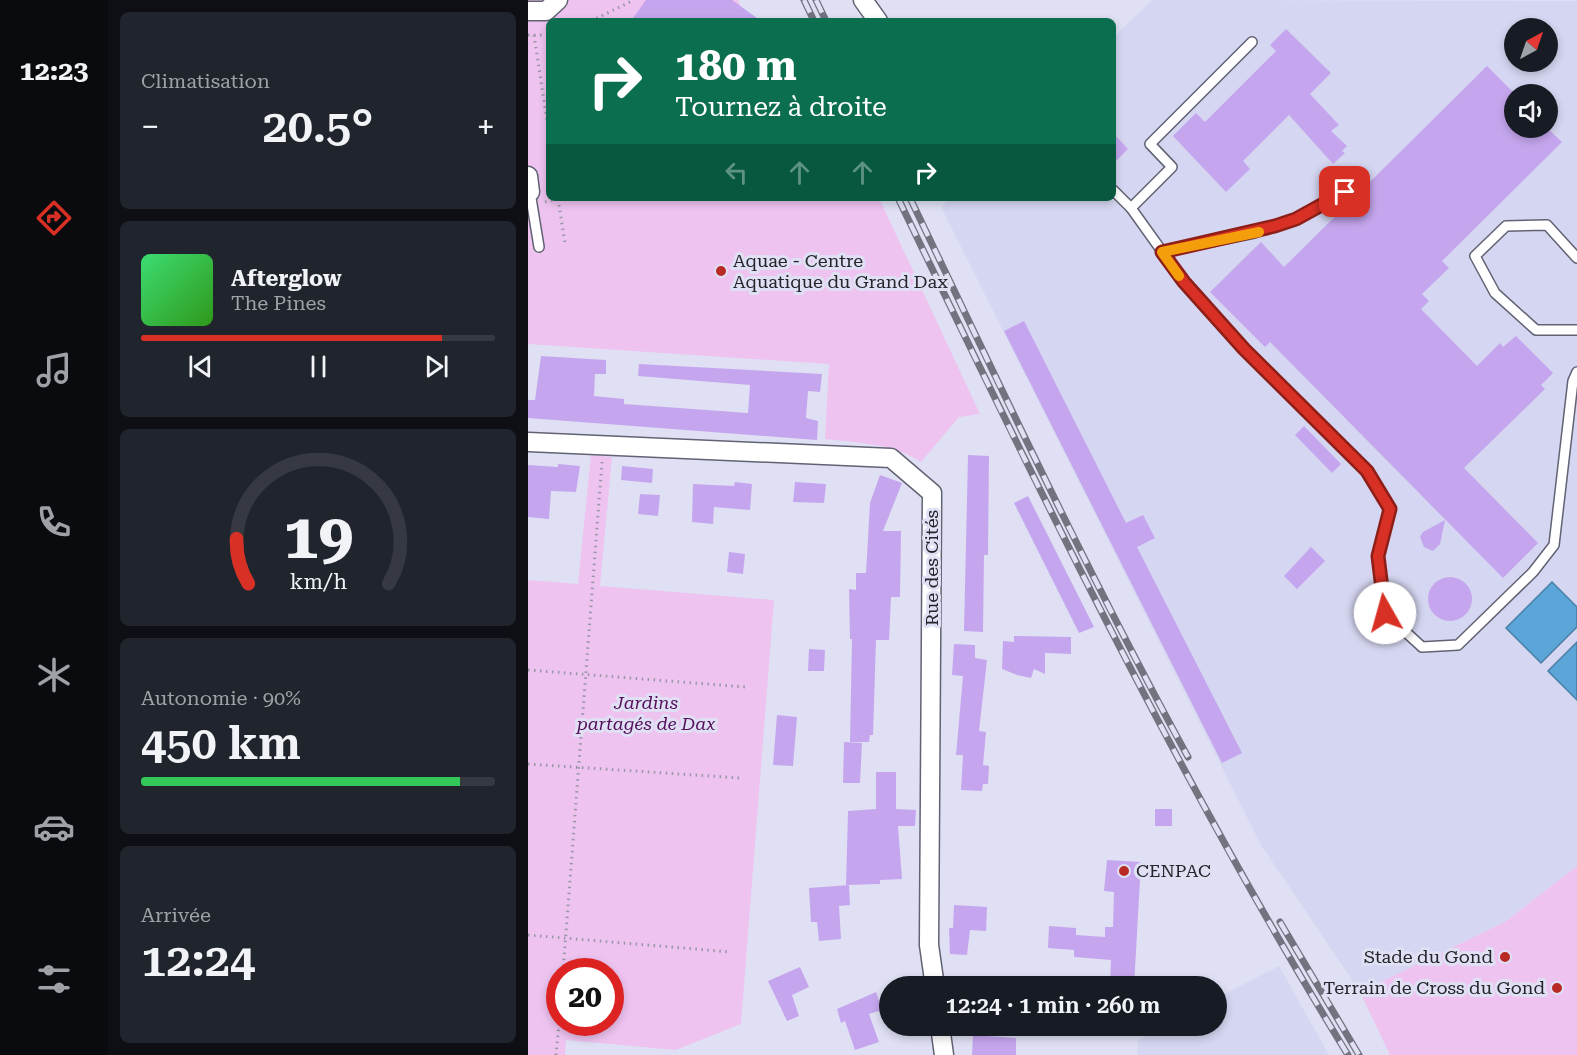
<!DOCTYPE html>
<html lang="fr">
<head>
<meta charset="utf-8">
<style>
	:root { --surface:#171b24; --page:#20242c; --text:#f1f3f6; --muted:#9ea1a6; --line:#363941; --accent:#d93025 }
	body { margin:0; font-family:"Roboto Serif",serif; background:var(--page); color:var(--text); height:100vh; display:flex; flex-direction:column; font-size:22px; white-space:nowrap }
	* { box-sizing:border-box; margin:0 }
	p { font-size:20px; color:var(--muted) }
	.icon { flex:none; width:33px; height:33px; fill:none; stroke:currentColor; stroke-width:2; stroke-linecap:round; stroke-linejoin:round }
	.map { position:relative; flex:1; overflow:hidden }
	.sheet { display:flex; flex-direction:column; gap:12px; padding:12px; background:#0d0f14; width:420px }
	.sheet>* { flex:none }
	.banner { position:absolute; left:18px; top:18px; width:570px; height:183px; border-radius:9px; box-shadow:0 3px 9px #0003; background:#0b6e4f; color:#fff; overflow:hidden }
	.needle { width:39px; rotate:40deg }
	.controls { position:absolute; left:976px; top:18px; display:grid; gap:12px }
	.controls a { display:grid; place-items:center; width:54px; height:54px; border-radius:50%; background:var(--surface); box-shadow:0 3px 9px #0003; font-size:30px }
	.speed { position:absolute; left:18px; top:958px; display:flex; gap:12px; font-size:30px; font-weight:700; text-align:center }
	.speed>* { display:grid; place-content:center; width:78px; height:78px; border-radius:50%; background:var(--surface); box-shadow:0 3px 9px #0003; line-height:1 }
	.speed .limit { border:9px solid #d22; background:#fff; color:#111 }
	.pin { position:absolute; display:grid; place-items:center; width:51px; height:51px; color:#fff; margin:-26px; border-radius:12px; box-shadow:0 3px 9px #0006 }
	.me { position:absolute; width:66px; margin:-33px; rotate:353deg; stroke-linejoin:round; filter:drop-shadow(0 0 4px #0008) }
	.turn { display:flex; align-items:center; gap:21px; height:126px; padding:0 30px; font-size:27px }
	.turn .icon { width:78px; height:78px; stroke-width:2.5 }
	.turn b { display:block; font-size:42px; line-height:51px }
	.lanes { display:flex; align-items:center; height:57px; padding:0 30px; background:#0003; justify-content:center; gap:30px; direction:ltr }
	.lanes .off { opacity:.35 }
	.big { font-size:45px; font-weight:600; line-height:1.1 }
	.sheet .widget { flex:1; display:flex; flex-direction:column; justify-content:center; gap:9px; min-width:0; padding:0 21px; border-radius:9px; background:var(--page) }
	.sheet .dial { align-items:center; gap:0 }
	.dial svg { height:156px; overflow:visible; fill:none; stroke:var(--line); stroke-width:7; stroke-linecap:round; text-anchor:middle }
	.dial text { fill:var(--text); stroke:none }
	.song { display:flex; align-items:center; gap:18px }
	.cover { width:72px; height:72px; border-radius:9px; background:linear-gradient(135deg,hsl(140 70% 55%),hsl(110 70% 35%)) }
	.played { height:6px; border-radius:3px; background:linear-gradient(90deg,var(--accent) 85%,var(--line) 85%) }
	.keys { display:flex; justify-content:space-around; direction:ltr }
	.heat { display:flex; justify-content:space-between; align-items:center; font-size:33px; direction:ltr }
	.charge { height:9px; border-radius:4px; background:linear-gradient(90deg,#34c759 90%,var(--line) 0) }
	.trip { position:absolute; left:351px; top:976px; width:348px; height:60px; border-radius:30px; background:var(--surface); box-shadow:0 3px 9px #0003; font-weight:600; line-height:60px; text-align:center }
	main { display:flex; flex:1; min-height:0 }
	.tabs { display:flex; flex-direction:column; width:108px; justify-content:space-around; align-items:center; background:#090b0e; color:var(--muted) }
	.tabs .icon { width:42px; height:42px }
	.tabs .current { color:var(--accent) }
	.tabs b { font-size:27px; color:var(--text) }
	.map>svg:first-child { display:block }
</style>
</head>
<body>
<main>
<nav class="tabs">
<b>12:23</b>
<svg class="icon current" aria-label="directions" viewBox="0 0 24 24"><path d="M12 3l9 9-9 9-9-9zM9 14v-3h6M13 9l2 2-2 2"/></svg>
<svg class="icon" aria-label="music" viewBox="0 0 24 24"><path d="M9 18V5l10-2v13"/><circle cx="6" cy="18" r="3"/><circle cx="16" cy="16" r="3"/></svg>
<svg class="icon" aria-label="phone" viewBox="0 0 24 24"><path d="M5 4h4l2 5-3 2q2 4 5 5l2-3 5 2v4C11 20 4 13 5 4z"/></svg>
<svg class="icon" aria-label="climate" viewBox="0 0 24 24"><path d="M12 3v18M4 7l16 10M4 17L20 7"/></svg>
<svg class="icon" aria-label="car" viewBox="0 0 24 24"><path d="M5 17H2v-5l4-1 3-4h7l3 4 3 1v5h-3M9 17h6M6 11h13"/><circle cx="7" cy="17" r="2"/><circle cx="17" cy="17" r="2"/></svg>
<svg class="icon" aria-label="filters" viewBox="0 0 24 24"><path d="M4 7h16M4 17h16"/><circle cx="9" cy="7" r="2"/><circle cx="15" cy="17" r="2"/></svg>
</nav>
<section class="sheet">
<div class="widget"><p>Climatisation</p>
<div class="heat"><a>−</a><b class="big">20.5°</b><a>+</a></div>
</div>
<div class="widget">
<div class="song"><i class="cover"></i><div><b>Afterglow</b><p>The Pines</p></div></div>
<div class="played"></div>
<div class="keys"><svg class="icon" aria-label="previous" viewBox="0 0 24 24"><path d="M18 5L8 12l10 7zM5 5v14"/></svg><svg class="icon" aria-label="pause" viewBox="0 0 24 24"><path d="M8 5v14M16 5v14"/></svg><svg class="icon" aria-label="next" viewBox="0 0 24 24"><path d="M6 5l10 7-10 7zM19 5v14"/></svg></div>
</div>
<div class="widget dial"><svg viewBox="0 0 100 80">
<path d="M14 69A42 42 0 1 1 86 69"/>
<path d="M14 69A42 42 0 0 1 8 46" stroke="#d93025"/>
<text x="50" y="56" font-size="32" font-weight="700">19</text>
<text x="50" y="72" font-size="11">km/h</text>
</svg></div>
<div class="widget"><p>Autonomie · 90%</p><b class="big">450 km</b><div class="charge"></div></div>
<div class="widget"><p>Arrivée</p><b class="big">12:24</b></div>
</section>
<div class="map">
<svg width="1049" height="1055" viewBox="0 0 1049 1055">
	<rect width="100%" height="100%" fill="#dfe0f4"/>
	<!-- built -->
	<g fill="#d5d6f1" fill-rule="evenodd">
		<path d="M624 0 1049 1V866L977 922 832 992 733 845 413 207 422 198H585V38ZM987 28H1020V62H987ZM987 94H1020V128H987Z"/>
		<path d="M751 966 801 1055H609L610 1040 636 1026H688L689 998Z"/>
	</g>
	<!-- green -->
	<g fill="#eec3f0" fill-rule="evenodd">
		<path d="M0 0H210L213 7 233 21H21V198H351L452 414 431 417 393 462C364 443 331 443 297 439L301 364 0 344Z"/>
		<path d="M63 455 84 457 72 586 246 600 213 1024 148 1050 38 1040 37 1055H0V580L50 584ZM32 972H82V1023H32Z"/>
		<path d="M1049 866V1055H862L832 992 977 922Z"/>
	</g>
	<!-- water -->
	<g fill="#5ba5d8" stroke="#4a7ea4" stroke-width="1.5">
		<path d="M1024 582 1049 607V627L1013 663 978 628Z"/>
		<path d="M1049 642V700L1020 671Z"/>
	</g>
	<!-- building -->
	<g fill="#c5a6ee">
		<path d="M118 0H204L233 21H103Z"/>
		<path d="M758 29 803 73 782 94 811 125 803 131 819 146 814 151 817 153 805 164 761 115 715 161 722 169 698 192 645 136 668 113 677 122 748 51 742 45Z"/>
		<path d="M959 66 987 94V128H1019L1034 142 914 261 921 268 894 294 901 301 893 309 949 366 972 343 975 347 988 336 1025 373 1013 385 1017 389 936 468 1010 543 975 578 742 342 737 347 682 292 733 242 756 267Z"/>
		<path d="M585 133 600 149 585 164Z"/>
		<path d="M496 321 598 523 615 515 627 538 609 547 714 753 694 763 476 331Z"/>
		<path d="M13 356 78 360V374H67L66 396 96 399V404L220 413 222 385 110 376 111 364 294 374 292 392 280 391 278 418 290 421 289 440 0 418V400H7Z"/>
		<path d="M776 426 813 464 804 473 767 435Z"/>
		<path d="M440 455 461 456 460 555H456L455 632 436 631Z"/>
		<path d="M30 464 52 466 48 492 23 491 21 519 0 517V465L30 467Z"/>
		<path d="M94 466 125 469 124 483 93 480Z"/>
		<path d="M352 475 374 483 355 531H373L372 597H363L361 640H348L345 735H342L341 742H322L324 639H322L321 589 328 590V573H338L342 503Z"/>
		<path d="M207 482 224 484 222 510 186 507 185 524 164 522 165 484 206 486Z"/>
		<path d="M267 482 298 484 296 503 265 502Z"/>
		<path d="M112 494 132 495 130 516 110 514Z"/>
		<path d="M500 496 566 627 551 633 486 503Z"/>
		<path d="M917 520 912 544 905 551 896 547 892 537 895 532Z"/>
		<path d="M783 547 797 561 769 589 756 576Z"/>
		<path d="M201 552 217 554 215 574 199 572Z"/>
		<circle cx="922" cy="599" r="22"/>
		<path d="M486 636 543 637V654L517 653V674L506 669 503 678 489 675 474 669 475 641 486 642Z"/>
		<path d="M426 644 447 645V658L459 660 451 731 458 732 455 765 461 766 460 784H455L454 791 433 790 435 755H428L435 676 424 675Z"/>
		<path d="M281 649 297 650 296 671H280Z"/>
		<path d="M249 715 269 717 265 766 245 765Z"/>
		<path d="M316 742 334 743 332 783H315Z"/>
		<path d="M348 772H368V809L388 810 387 826H370L374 879 352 880V884L318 885 320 811 348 809Z"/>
		<rect x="627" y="809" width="17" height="17"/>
		<path d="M579 860 613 862 606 987H582L583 960 546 957V950L520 948 521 926 548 928V935L577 937V927H585L586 892 576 891Z"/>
		<path d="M321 885 322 905 311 906 313 939 291 941 289 922H283L281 888Z"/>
		<path d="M426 905 459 907 458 931 442 930 439 955 422 954 421 928H425Z"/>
		<path d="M272 967 281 987 264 995 271 1016 259 1021 240 981Z"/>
		<path d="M348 992 354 1010 341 1014 351 1042 327 1050 317 1021 313 1023 309 1009Z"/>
		<path d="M445 1035 488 1038V1055H444Z"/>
	</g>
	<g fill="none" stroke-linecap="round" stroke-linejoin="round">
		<!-- lane casing -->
		<g stroke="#616273" stroke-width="12">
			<g id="lane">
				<path d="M585 190 603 208 644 167 622 144 724 42"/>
				<path d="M2 192 11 247"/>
				<path d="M603 208 656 282 716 349 839 471 862 509 850 556 857 613 894 647 930 645 1005 572 1026 545 1045 381 1049 372"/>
				<path d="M634 252 726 233 768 219 817 192"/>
				<path d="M1049 258 1019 225 978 226 947 256 967 293 1008 330H1049"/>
			</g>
		</g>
		<!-- street casing -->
		<g stroke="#616273" stroke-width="21">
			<g id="street">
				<path d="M335 0 350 21"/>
				<path d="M0 11H18L30 0"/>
				<path d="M0 176 2 192H0"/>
				<path d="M0 442 363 458 404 493 401 945 407 987"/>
				<path d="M412 1026 416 1055"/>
			</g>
		</g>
		<!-- path -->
		<g stroke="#9797a6" stroke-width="3" stroke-dasharray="1.5 4.5" stroke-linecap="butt">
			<path d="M63 21 106 0"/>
			<path d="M0 35H21"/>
			<path d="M6 35 21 134"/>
			<path d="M30 199 37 243"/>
			<path d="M17 202 30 199"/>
			<path d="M0 670 217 687"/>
			<path d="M0 764 212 778"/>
			<path d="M0 935 203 952"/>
			<path d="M35 972 74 462"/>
			<path d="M28 1055 32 1014"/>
		</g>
		<!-- lane -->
		<use href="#lane" stroke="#fff" stroke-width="9"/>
		<!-- street -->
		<use href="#street" stroke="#fff" stroke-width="18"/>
		<!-- rail casing -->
		<g stroke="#737380" stroke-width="7">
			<g id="rail">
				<path d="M276 0 286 21"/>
				<path d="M288 0 298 21"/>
				<path d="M370 198C510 489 651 780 820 1055"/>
				<path d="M382 198C472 386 560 574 660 757"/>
				<path d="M752 922 831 1055"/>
			</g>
		</g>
		<!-- rail -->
		<use href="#rail" stroke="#dfe0f4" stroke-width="4.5" stroke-dasharray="14" stroke-linecap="butt"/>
	</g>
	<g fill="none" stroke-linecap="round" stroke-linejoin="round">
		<!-- route casing -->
		<g stroke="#8d1f18" stroke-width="15">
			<path id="route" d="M817 192 768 219 747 226 634 252 656 282 716 349 839 471 862 509 850 556 857 613"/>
		</g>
		<!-- route -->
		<use href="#route" stroke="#d93025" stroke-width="10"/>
		<!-- slow -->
		<path stroke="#f59e0b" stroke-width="10" d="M651 276 634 252 731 232"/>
	</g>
	<!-- markers -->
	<g fill="#b82a23" stroke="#dfe0f4" stroke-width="2">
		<circle cx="193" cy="271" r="6"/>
		<circle cx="596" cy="871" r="6"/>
		<circle cx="977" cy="957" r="6"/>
		<circle cx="1029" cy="988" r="6"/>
	</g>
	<g text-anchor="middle" stroke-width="6" stroke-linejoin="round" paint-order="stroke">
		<!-- poi labels -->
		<g font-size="18" fill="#24242b" stroke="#dfe0f4" text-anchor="start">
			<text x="205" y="267">Aquae - Centre<tspan x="205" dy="21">Aquatique du Grand Dax</tspan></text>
			<text x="608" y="877">CENPAC</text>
			<text x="965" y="963" text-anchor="end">Stade du Gond</text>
			<text x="1017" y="994" text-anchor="end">Terrain de Cross du Gond</text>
		</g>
		<!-- street labels -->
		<g font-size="18" fill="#24242b" stroke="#dfe0f4">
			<text transform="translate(404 568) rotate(-90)" y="6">Rue des Cités</text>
		</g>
		<!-- park labels -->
		<g font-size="18" font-style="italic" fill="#550f5a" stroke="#dfe0f4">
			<text x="118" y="709">Jardins<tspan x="118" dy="21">partagés de Dax</tspan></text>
		</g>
	</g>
</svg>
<div class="controls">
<a><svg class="needle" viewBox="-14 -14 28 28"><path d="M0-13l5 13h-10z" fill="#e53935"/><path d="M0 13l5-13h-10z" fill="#9ea1a6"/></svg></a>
<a><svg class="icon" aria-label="sound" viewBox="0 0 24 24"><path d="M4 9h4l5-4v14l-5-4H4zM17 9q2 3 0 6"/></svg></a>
</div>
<div class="speed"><div class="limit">20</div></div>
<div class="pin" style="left:817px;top:192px;background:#d93025"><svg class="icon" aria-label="arrive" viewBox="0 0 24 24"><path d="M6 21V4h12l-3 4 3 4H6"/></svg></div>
<svg class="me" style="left:857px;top:613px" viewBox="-20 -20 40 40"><circle r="19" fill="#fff"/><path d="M0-13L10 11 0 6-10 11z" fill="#d93025"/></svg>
<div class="trip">12:24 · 1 min · 260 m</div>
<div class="banner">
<div class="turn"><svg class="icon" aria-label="right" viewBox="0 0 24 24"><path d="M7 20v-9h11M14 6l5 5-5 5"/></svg><div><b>180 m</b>Tournez à droite</div></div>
<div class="lanes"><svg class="icon off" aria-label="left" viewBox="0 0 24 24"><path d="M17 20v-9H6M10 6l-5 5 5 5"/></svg><svg class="icon off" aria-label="ahead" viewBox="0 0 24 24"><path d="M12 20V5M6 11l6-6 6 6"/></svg><svg class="icon off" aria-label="ahead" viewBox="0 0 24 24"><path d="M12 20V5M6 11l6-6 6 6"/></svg><svg class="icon" aria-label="right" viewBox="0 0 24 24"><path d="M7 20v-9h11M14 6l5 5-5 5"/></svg></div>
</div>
</div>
</main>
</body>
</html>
